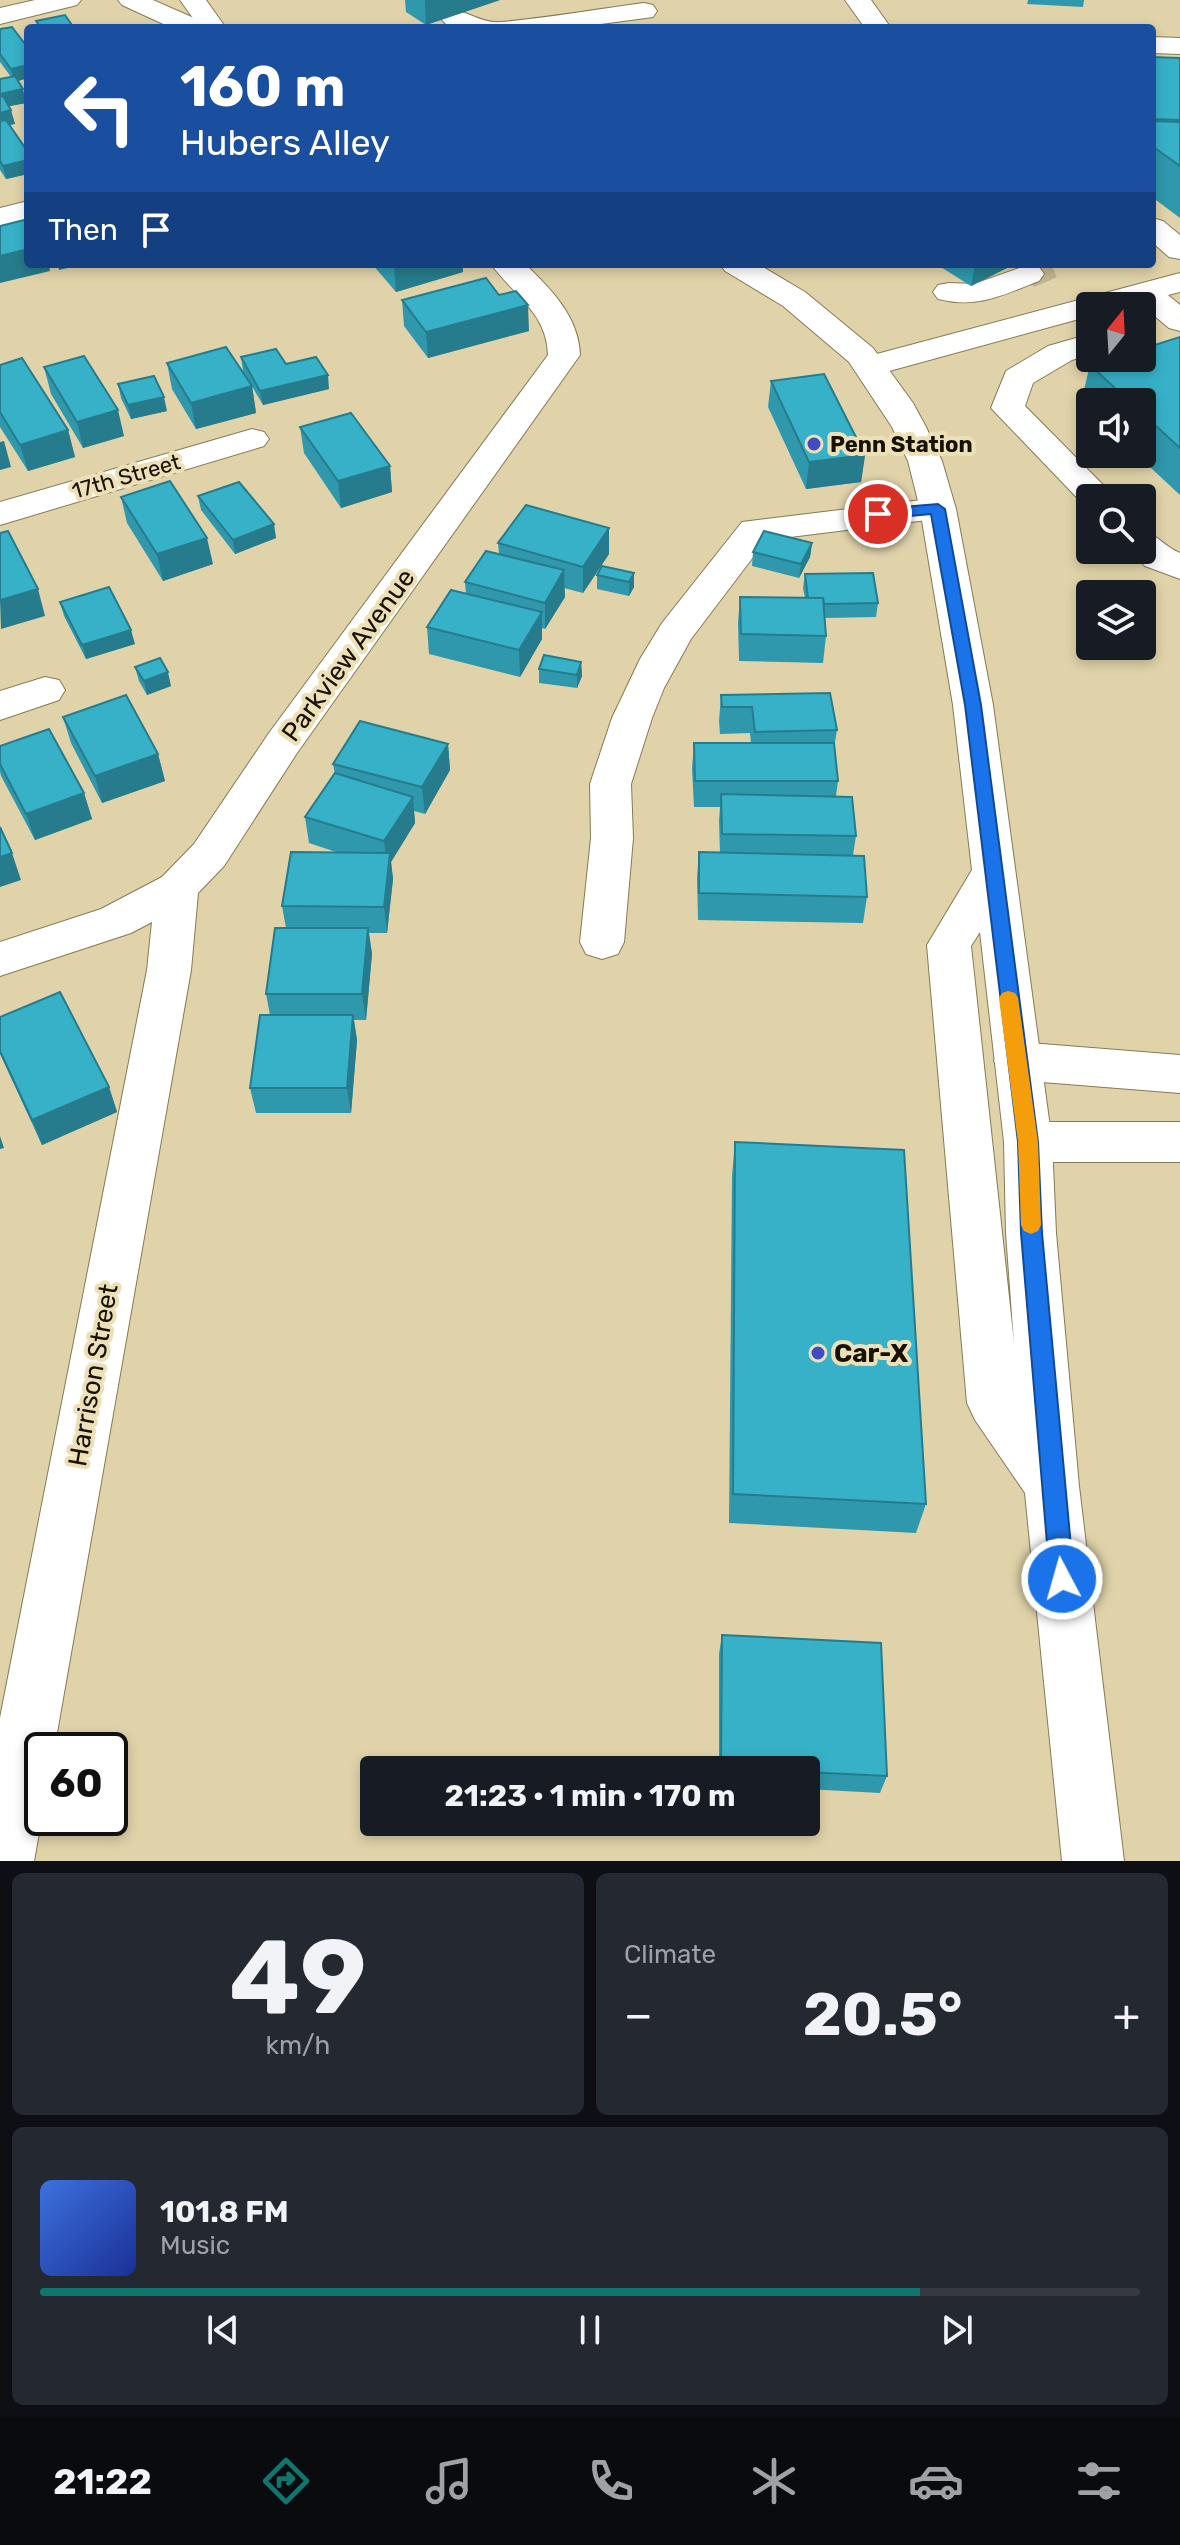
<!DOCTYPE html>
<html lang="en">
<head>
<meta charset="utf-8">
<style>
	:root { --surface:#171b24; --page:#242831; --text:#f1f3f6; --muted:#9ea1a6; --line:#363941; --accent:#0f766e }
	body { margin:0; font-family:Rubik,sans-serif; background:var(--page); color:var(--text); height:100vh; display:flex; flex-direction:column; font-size:30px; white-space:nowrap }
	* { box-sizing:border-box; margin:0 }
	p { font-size:26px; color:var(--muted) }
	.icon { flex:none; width:44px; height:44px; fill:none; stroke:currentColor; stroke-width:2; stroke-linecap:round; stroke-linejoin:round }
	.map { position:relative; height:1861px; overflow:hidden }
	.sheet { display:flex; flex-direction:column; gap:12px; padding:12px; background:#0d0f14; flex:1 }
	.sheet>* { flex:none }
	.hud { position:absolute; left:24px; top:24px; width:1132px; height:244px; border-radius:8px; box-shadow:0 4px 12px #0003; background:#1a4fa0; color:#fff; overflow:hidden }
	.needle { width:52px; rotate:18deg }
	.buttons { position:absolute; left:1076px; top:292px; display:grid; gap:16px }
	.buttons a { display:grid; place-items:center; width:80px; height:80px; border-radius:8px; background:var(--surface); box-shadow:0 4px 12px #0003; font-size:40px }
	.speed { position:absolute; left:24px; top:1732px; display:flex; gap:16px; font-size:40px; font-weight:700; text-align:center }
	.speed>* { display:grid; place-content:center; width:104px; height:104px; border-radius:50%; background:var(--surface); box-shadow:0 4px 12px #0003; line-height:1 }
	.speed .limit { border:4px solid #111; border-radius:12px; background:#fff; color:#111 }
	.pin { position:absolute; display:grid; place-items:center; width:68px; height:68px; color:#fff; margin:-34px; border:4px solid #fff; border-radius:50%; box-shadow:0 2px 8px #0007 }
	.me { position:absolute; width:88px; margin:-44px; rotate:354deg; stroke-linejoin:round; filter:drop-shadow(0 0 6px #0008) }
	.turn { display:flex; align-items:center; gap:28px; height:168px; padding:0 24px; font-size:36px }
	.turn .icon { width:104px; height:104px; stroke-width:2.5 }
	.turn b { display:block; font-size:56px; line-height:68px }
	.then { display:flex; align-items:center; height:76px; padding:0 24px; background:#0003; gap:16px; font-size:30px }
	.big { font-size:60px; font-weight:700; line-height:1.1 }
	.sheet .card { flex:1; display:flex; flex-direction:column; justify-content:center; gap:12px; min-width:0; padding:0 28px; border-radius:12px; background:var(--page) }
	.sheet .dial { align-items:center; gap:0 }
	.dial b { font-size:104px; line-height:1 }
	.song { display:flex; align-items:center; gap:24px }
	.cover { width:96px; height:96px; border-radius:12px; background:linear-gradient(135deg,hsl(220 70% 55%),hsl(230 70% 35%)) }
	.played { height:8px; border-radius:4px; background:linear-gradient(90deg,var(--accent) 80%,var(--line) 80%) }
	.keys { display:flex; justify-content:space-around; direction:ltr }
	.heat { display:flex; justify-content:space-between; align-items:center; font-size:44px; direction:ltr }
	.sheet .tiles { flex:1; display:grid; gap:12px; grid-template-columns:1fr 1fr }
	.card:last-child { grid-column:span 2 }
	.trip { position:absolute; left:360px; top:1756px; width:460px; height:80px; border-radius:8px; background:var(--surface); box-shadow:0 4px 12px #0003; font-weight:700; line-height:80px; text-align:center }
	.menu { display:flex; height:128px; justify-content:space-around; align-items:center; background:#090b0e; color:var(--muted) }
	.menu .icon { width:56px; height:56px }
	.menu .on { color:var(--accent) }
	.menu b { font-size:36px; color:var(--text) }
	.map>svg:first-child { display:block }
</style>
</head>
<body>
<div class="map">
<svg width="1180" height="1861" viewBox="0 0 1180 1861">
	<rect width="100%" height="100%" fill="#e0d3aa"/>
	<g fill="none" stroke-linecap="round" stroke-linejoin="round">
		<!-- minor-tunnel -->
		<path stroke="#c2b691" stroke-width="29" stroke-dasharray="29 14" stroke-linecap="butt" d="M1028 274 1051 264"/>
		<!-- minor casing -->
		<g stroke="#867a54" stroke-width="2">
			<g id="minor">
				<path d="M35 0H81L77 5 0 24V8Z"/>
				<path d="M180 0H206L226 28H200Z"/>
				<path d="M845 0H871L891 28H865Z"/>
				<path d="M644 3 653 5 657 11 653 17 571 28H450L438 16 442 10C462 6 479 24 501 22 549 18 597 9 644 3Z"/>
				<path d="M28 201V219L0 226V208Z"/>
				<path d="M1152 218 1163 221 1180 235V259L1169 257 1152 242Z"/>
				<path d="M491 264H525C551 289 579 317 580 355L297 753 224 866 198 893 191 970 54 1750H42V1816L34 1861H0V1718L147 970 152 922 131 933 0 976V942L101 909 162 877 194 844 269 733 548 355C547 312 513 295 491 264Z"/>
				<path d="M1028 265 1039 267 1044 274 1039 281C1002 295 979 309 938 299L933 292 938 285 949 283 974 284Z"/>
				<path d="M1180 273V292L1168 295 1180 305V331L1169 328 1139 303 1090 306V316L882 373 870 376 858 373 853 366 858 359Z"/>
				<path d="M1090 334V354L1072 360 1033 383 1025 406 1116 498H1090V507L1085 506 991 408 1006 371 1048 346Z"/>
				<path d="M252 429 264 432 269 439 264 446 0 525V502Z"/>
				<path d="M938 498 951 501 956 509 951 517 766 540 691 639 664 688 652 718 631 784 633 838 624 942 618 954 602 959 586 954 580 942 591 838 590 784 612 718 640 659 662 623 742 522Z"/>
				<path d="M1142 530C1158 535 1165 547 1180 553V579L1145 566 1129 550H1142Z"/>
				<path d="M45 677 59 680 65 690 59 700 0 720V691Z"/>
				<path d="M1017 1042 1180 1055V1093L1017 1080 1001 1074 994 1061 1001 1048Z"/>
				<path d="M1028 1122H1180V1162H1028L1011 1156 1004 1142 1011 1128Z"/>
			</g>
		</g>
		<!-- major casing -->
		<g stroke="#867a54" stroke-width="2">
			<g id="major">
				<path d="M118 0H153L203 22 207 28H172L122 5Z"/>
				<path d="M1152 37 1180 38V54L1152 53Z"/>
				<path d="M720 264H758L805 292 873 348 913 403 926 427 942 461 956 509 993 705 1052 1142 1056 1233 1079 1486 1124 1861H1062L1025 1493 975 1420 967 1403 927 945 972 870 953 705 920 509 908 461 892 427 849 362 783 306 725 271ZM980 932 1004 1142 1006 1233 1014 1343 971 946Z"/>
			</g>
		</g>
		<!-- minor -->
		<use href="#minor" fill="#fff" fill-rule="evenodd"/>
		<!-- major -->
		<use href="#major" fill="#fff" fill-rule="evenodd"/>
	</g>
	<!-- wall -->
	<g fill="#2f98ac">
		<path d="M405 0H500L426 25 406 12Z"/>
		<path d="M1028 0H1084L1083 7 1027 4Z"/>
		<path d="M0 29 28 48V78L18 81 26 103 9 106 15 124 9 125 28 152V174L6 179 0 170V79L11 77 0 62Z"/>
		<path d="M1152 57 1180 58V218L1152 197Z"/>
		<path d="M372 264H463V272L396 292Z"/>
		<path d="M936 264H1015L971 286Z"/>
		<path d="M402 300 529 331 428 358 404 326Z"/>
		<path d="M1180 337V495L1136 454H1142V402H1090V411L1081 402 1090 365Z"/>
		<path d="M241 357 286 364 329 389 263 405 243 371Z"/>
		<path d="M167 363 252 386 256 413 196 429 172 389Z"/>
		<path d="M0 365 68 430 75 457 28 471 0 427Z"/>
		<path d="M44 367 124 436 83 448 51 394Z"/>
		<path d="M771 381 865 455 861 482 806 489 768 407Z"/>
		<path d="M118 384 167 411 131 419 121 398Z"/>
		<path d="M300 427 390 466 392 492 341 508 304 453Z"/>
		<path d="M198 496 276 538 235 554 201 510Z"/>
		<path d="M121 497 213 564 163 581 127 523Z"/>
		<path d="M609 528V554L583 593 564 588 565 597 545 629 542 628V639L520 677 429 654 427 627 466 594 465 582 499 554 498 543Z"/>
		<path d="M812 543 810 557 799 578 752 566 753 552Z"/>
		<path d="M634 573V587L629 596 597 589V575Z"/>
		<path d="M805 574 878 603 876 617 825 618 826 636 823 663 739 661 738 623 740 597 805 598 803 588Z"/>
		<path d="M60 602 135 644 86 659 64 616Z"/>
		<path d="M581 662 582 676 577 688 539 683V669Z"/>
		<path d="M135 667 171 686 147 695 139 681Z"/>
		<path d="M721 695 837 730 834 748 838 781 836 796 856 836 853 855 867 897 863 923 698 920 697 878 699 852 720 853 719 821 720 807H694L692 769 694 743H751L750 733 720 734 719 721Z"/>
		<path d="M63 717 158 754 165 781 102 803 71 743Z"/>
		<path d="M448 744 450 770 425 814 414 811 415 823 391 862 393 879 387 933H369L372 954 366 1020H354L357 1040 351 1113H256L250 1088 270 1015 266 994 286 928 282 906 339 853 309 843 305 817 335 774 333 764Z"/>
		<path d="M0 746 84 793 92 819 35 840 1 776 0 772Z"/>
		<path d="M0 1017 109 1087 117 1112 42 1145 0 1054Z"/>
		<path d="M735 1142 926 1504 916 1533 729 1523 732 1176Z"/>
		<path d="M722 1635 887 1776 880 1793 806 1789V1770H719V1654Z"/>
	</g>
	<!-- shaded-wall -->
	<g fill="#267c8c">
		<path d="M425 0H500L426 25Z"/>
		<path d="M28 65V78L14 82 11 69Z"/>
		<path d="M23 89 26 103 0 108V94Z"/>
		<path d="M11 110 15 124 0 127V113Z"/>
		<path d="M28 160V174L6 179 3 166Z"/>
		<path d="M28 249V264H49L50 271 0 283V256Z"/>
		<path d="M58 264H85L59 270Z"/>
		<path d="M400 264H463V272L396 292 394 266Z"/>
		<path d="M975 264H1015L971 286Z"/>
		<path d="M528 305 529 331 428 358 426 332Z"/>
		<path d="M328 375 329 389 263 405 260 391Z"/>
		<path d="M252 386 256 413 196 429 191 403Z"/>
		<path d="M164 397 167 411 131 419 128 405Z"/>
		<path d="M118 410 124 436 83 448 77 422Z"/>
		<path d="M68 430 75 457 28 471 20 445Z"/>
		<path d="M4 441 11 467 0 470V442Z"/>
		<path d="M865 455 861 482 806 489 809 462Z"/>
		<path d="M390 466 392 492 341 508 338 481Z"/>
		<path d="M274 524 276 538 235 554 233 540Z"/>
		<path d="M609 528V554L583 593V567Z"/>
		<path d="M207 538 213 564 163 581 157 554Z"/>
		<path d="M812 543 810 557 799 578 801 564Z"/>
		<path d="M564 570 565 597 545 629V603Z"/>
		<path d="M634 573V587L629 596V582Z"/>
		<path d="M38 589 45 616 1 629 0 600Z"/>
		<path d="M542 612V639L520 677 519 650Z"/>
		<path d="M131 630 135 644 86 659 82 645Z"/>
		<path d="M581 662 582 676 577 688V675Z"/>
		<path d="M168 672 171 686 147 695 144 681Z"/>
		<path d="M448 744 450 770 425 814 422 787Z"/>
		<path d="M158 754 165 781 102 803 95 776Z"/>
		<path d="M84 793 92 819 35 840 26 814Z"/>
		<path d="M413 797 415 823 391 862 393 879 387 933 384 907 387 868 384 841Z"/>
		<path d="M12 853 21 880 0 887V857Z"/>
		<path d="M368 928 372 954 366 1020 362 994Z"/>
		<path d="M353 1015 357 1040 351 1113 347 1088Z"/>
		<path d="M109 1087 117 1112 42 1145 32 1120Z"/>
		<path d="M0 1136 4 1148 0 1149Z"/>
	</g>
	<!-- building -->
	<g fill="#37b1c8" stroke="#267c8c" stroke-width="2">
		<path d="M65 15 74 28H41L36 21Z"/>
		<path d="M12 27 28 48V65L11 69 0 54V29Z"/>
		<path d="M1152 57 1180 58V120L1152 119Z"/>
		<path d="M15 76 23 89 0 94V79Z"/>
		<path d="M3 96 11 110 0 113V97Z"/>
		<path d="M6 120 28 152V160L3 166 0 161V121Z"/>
		<path d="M1152 121 1180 122V166L1152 146Z"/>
		<path d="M28 219V249L0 256V226Z"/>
		<path d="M486 278 499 295 516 291 528 305 426 332 402 300Z"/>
		<path d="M1180 337V448L1142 413V402H1130L1090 365 1113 358H1142V349Z"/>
		<path d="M226 347 252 386 191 403 167 363Z"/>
		<path d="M276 349 286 364 316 357 328 375 260 391 241 357Z"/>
		<path d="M84 356 118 410 77 422 44 367Z"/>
		<path d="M22 358 68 430 20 445 0 412V365Z"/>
		<path d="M824 374 865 455 809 462 771 381Z"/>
		<path d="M154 376 164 397 128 405 118 384Z"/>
		<path d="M351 413 390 466 338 481 300 427Z"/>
		<path d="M170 481 207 538 157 554 121 497Z"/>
		<path d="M239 482 274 524 233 540 198 496Z"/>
		<path d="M526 505 609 528 583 567 498 543Z"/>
		<path d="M8 531 38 589 0 600V533Z"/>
		<path d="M764 531 812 543 801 564 753 552Z"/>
		<path d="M486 551 564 570 545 603 465 582Z"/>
		<path d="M602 566 634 573 629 582 597 575Z"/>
		<path d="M873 573 878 603 824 604 823 598H808L805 574Z"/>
		<path d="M109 587 131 630 82 645 60 602Z"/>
		<path d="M451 590 542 612 519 650 427 627Z"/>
		<path d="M740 597 823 598 826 636 741 634Z"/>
		<path d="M544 655 581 662 577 675 539 669Z"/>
		<path d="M160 658 168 672 144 681 135 667Z"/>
		<path d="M830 693 837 730 755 732 752 707H722L721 695Z"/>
		<path d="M126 695 158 754 95 776 63 717Z"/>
		<path d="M360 721 448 744 422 787 333 764Z"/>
		<path d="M49 729 84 793 26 814 0 764V746Z"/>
		<path d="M694 743H834L838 781H695Z"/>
		<path d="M335 773 413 797 384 841 305 817Z"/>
		<path d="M721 794 852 797 856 836 722 834Z"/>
		<path d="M0 827 12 853 0 857Z"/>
		<path d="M291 852 390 853 384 907 282 906Z"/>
		<path d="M699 852 864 856 867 897 699 893Z"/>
		<path d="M275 928H368L362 994H266Z"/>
		<path d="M60 992 109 1087 32 1120 0 1051V1017Z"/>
		<path d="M260 1015H353L347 1088H250Z"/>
		<path d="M735 1142 904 1150 926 1504 733 1494Z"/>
		<path d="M722 1635 881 1643 887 1776 806 1772V1770H775L721 1767Z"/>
	</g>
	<!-- route -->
	<path fill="#1a73e8" stroke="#114b97" stroke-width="2" d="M938 504 945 509 981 705 1038 1142 1042 1233 1074 1579 1070 1588 1062 1591 1054 1588 1050 1579 1021 1233 1018 1142 965 705 931 514 878 519 871 514 878 509Z"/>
	<!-- slow -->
	<path fill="#f59e0b" d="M1008 991 1015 993 1018 998 1038 1142 1041 1225 1038 1231 1031 1234 1024 1231 1021 1225 1018 1142 999 998 1002 993Z"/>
	<!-- markers -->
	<g fill="#404cc0" stroke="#ede0b7" stroke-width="3">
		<circle cx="814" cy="444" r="8"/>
		<circle cx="818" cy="1353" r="8"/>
	</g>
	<g text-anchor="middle" stroke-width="8" stroke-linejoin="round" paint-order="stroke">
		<!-- far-poi labels -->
		<g font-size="22" font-weight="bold" fill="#161103" stroke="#ede0b7" text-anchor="start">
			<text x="830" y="452">Penn Station</text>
		</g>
		<!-- far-street labels -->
		<g font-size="22" fill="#161103" stroke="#ede0b7">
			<text transform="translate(126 476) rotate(-16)" y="8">17th Street</text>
		</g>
		<!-- street labels -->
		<g font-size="26" fill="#161103" stroke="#ede0b7">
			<text transform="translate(348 655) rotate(-54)" y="9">Parkview Avenue</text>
			<text transform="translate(93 1375) rotate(-80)" y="9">Harrison Street</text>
		</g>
		<!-- poi labels -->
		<g font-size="26" font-weight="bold" fill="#161103" stroke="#ede0b7" text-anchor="start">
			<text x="834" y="1362">Car-X</text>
		</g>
	</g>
</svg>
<div class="buttons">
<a><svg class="needle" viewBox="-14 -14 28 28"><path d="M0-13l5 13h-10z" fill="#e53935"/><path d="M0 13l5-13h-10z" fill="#9ea1a6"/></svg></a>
<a><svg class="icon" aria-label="sound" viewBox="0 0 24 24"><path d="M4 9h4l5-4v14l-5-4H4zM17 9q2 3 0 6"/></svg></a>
<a><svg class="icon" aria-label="search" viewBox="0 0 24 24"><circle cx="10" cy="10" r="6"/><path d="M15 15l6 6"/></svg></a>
<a><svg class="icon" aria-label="layers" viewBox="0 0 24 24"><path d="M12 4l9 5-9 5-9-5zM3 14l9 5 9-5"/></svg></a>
</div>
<div class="speed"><div class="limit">60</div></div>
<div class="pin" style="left:878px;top:514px;background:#d93025"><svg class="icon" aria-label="arrive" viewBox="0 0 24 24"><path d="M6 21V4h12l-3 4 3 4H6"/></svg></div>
<svg class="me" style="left:1062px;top:1579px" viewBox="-20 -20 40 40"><circle r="17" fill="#1a73e8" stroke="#fff" stroke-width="3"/><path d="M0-11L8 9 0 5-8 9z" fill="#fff"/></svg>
<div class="trip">21:23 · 1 min · 170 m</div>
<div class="hud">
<div class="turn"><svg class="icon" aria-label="left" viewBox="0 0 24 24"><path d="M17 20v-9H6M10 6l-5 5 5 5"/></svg><div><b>160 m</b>Hubers Alley</div></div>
<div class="then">Then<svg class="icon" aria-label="arrive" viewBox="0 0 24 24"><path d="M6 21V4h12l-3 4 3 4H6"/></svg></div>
</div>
</div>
<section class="sheet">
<div class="tiles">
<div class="card dial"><b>49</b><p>km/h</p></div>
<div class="card"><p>Climate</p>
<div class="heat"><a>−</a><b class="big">20.5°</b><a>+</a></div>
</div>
<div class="card">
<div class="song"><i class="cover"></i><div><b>101.8 FM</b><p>Music</p></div></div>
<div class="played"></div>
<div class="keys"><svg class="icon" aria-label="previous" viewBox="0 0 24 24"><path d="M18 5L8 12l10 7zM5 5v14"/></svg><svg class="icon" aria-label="pause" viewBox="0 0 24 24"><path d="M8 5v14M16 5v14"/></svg><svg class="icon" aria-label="next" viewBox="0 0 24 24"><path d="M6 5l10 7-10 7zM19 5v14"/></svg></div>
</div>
</div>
</section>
<nav class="menu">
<b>21:22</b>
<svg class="icon on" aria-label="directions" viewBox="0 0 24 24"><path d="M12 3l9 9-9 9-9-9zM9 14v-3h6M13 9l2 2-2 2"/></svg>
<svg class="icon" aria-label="music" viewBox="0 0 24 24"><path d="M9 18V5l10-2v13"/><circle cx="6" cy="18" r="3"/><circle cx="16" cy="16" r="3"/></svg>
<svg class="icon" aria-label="phone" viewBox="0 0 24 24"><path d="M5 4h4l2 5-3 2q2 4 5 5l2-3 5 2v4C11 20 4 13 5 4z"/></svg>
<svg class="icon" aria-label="climate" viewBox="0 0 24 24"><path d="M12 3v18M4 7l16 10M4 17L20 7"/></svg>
<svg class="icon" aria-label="car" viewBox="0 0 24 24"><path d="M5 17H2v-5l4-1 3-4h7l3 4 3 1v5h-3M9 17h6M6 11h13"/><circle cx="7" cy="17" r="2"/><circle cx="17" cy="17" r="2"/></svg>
<svg class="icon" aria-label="filters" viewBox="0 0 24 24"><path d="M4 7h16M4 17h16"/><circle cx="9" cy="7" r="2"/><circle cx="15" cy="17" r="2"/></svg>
</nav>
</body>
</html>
